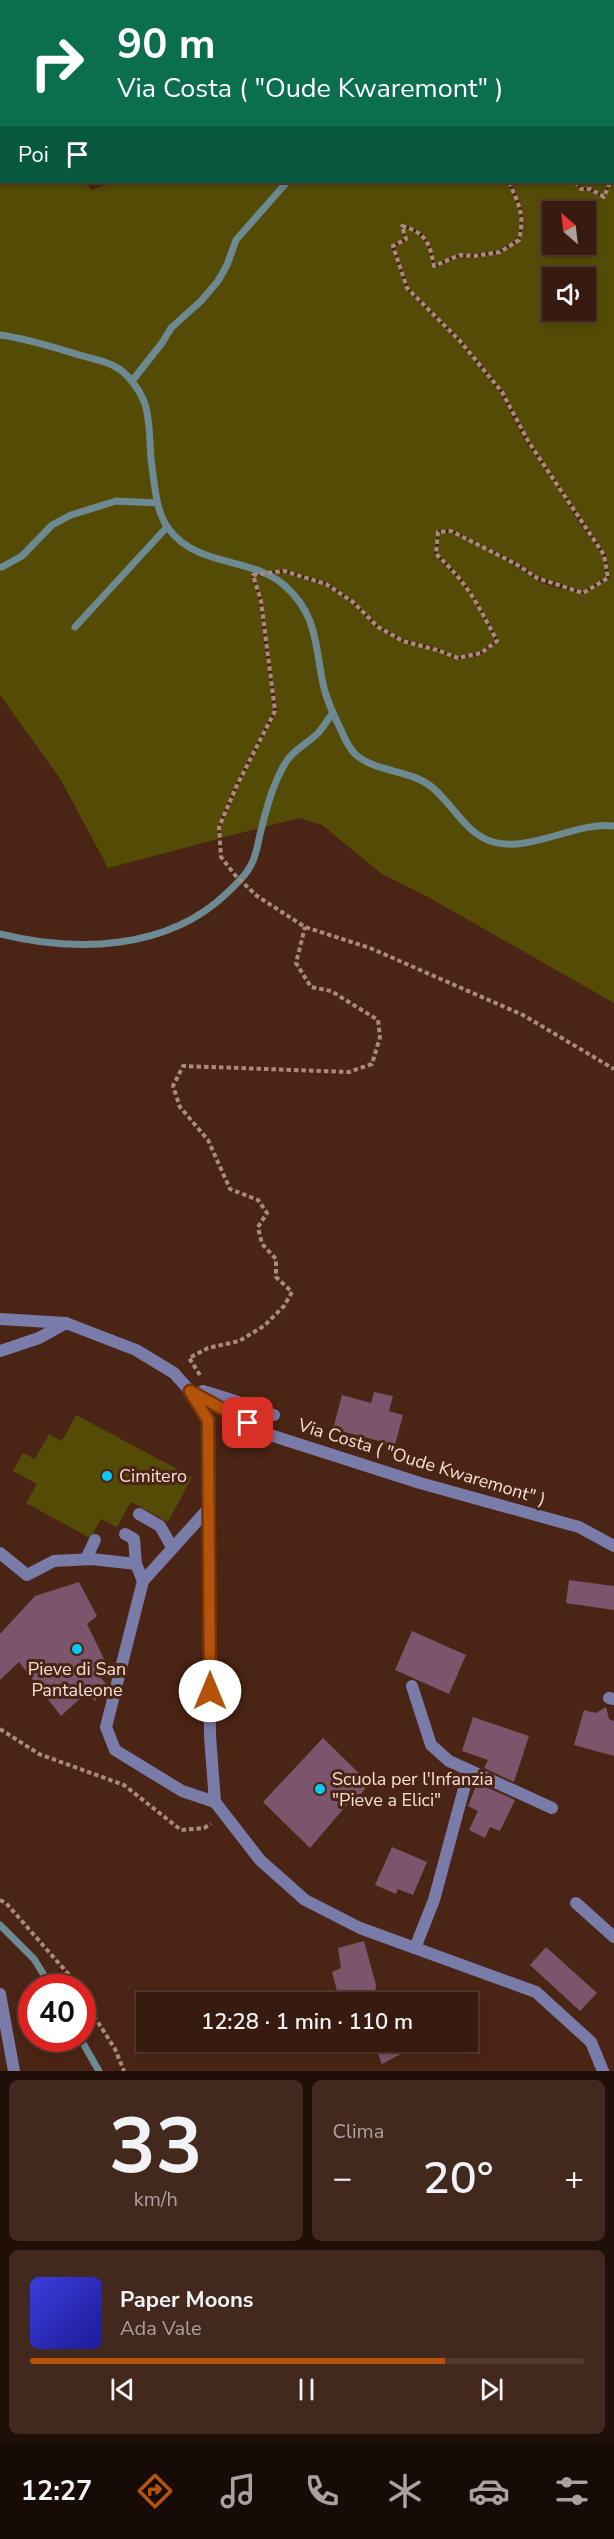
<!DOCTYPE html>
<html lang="it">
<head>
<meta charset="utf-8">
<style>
	:root { --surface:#381b0f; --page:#43281d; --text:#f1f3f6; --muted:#aba19e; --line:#52392f; --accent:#b45309 }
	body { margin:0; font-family:"Nunito Sans",sans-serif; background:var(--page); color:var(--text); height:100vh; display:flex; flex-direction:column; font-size:22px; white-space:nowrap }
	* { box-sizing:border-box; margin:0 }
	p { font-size:20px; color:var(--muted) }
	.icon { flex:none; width:33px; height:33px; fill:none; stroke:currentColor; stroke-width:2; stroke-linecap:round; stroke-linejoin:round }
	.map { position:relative; height:2071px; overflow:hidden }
	.panel { display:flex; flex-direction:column; gap:9px; padding:9px; background:#1f0f08; flex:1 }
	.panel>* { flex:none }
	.hud { position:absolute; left:0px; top:0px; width:615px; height:183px; box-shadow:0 3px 9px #0003,0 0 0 2px var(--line); background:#0b6e4f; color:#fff; overflow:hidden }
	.needle { width:39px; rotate:332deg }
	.controls { position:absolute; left:542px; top:201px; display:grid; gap:12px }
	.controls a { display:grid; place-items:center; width:54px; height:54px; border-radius:0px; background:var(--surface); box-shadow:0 3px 9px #0003,0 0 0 2px var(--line); font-size:30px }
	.speed { position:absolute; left:18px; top:1974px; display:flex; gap:12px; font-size:30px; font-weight:700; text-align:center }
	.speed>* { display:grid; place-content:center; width:78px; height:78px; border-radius:50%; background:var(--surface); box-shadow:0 3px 9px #0003,0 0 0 2px var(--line); line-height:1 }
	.speed .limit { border:9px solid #d22; background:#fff; color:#111 }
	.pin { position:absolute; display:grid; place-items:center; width:51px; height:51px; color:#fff; margin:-26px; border-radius:12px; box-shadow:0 3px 9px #0006 }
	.me { position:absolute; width:66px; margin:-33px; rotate:0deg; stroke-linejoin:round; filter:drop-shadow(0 0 4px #0008) }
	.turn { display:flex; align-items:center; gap:21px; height:126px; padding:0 18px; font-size:27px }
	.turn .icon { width:78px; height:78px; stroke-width:2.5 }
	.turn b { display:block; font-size:42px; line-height:51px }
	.then { display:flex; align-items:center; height:57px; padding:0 18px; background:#0003; gap:12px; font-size:22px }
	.big { font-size:45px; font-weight:600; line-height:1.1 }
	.panel .tile { flex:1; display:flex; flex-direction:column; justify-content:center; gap:9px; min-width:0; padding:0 21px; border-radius:9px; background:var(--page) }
	.panel .dial { align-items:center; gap:0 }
	.dial b { font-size:78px; line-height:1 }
	.song { display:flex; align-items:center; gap:18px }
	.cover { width:72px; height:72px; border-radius:9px; background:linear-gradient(135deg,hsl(240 70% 55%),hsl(240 70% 35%)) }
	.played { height:6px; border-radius:3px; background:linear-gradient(90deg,var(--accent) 75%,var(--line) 75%) }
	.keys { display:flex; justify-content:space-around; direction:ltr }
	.heat { display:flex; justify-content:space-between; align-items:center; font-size:33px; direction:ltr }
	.panel .tiles { flex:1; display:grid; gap:9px; grid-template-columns:1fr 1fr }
	.tile:last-child { grid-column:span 2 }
	.trip { position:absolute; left:136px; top:1992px; width:342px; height:60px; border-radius:0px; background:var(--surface); box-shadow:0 3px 9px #0003,0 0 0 2px var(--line); font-weight:600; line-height:60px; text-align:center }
	.menu { display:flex; height:96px; justify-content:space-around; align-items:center; background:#160b06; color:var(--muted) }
	.menu .icon { width:42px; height:42px }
	.menu .active { color:var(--accent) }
	.menu b { font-size:27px; color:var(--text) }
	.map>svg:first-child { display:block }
</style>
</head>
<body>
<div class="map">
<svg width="614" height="2071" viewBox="0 0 614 2071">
	<rect width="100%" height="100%" fill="#4a2414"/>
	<!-- green -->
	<g fill="#544c06" fill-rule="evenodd">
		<path d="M371 0H590V1H369Z"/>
		<path d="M0 105 2 182H83L92 190 113 182H507C517 204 524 213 517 239L499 250 474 254H460L435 264C431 239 424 230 400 223L404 238 391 246 406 290 459 342 500 393 526 443 556 484 579 523 603 556 606 577 583 591 537 576 517 562 451 529 437 530 434 555 452 572 473 597 495 640 480 652 458 657 438 648 404 639 379 626 354 601 327 582 284 569 251 574 259 602 273 711 235 785 217 827 218 839 108 868 61 780 0 695Z"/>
		<path d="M614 177V1003L428 897 382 874 322 825 299 818 221 838 220 828 238 786 277 711 262 601 255 577 284 573 325 585 352 603 377 628 402 642 437 651 458 660 481 655 499 641C479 604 470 583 438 554L440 533C470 531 509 564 535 579 548 587 568 590 583 594L610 578 606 554 529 441 503 391 461 340 409 288 395 247 407 240 404 228C427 235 428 248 433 268L461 257 474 258 501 253 520 240C527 215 522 205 511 182H573L581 190 590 191 604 199ZM552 212H585V244H552ZM552 278H585V310H552Z"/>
		<path d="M577 182H609L603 195 591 188 582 187Z"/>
		<path d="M76 1415 192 1477 168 1522 131 1502 117 1527 101 1519 90 1538 26 1503 37 1484 13 1471 23 1453 35 1459 49 1434 62 1441Z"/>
	</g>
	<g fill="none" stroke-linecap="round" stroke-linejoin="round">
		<!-- stream -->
		<g stroke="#6d8992" stroke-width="7">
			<path d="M527 2 528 0"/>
			<path d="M0 335C29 339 56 348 83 356 93 359 105 361 114 366 127 372 140 390 145 404 151 423 149 447 152 467 155 487 156 511 168 528 197 568 250 556 284 585 316 613 315 641 322 679 325 697 333 714 341 730 344 737 349 748 355 754 376 773 411 769 433 788 454 806 466 834 493 842 529 853 578 821 614 826"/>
			<path d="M132 381 162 343 171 328 201 301 218 281 227 265 236 240 287 182"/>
			<path d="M2 567 22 556 52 525 71 515 116 501 157 503"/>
			<path d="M75 627 167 527"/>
			<path d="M0 934C76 953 168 950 227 893 236 884 246 876 251 865 257 854 258 842 261 830 267 807 273 783 286 762 295 748 309 743 319 732 324 726 328 719 333 713"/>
			<path d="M0 1925 34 1959 52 1988"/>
			<path d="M80 2038 99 2071"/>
		</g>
	</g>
	<!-- building -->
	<g fill="#7c546c">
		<path d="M374 1392 393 1396 389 1411 403 1415 395 1445 333 1429 342 1395 371 1403Z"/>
		<path d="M569 1580 614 1586V1610L566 1603Z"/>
		<path d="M79 1582 97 1616 87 1624 109 1669 101 1678 108 1686 95 1701 87 1692 61 1716 19 1662 0 1680V1634L35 1596Z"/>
		<path d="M412 1631 466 1655 449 1694 395 1670Z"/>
		<path d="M606 1707 609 1719 614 1721V1756L574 1745 584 1710 596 1713Z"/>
		<path d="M473 1717 529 1736 514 1782 484 1768 488 1760 462 1751Z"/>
		<path d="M323 1738 369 1783 355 1803 351 1800 310 1848 263 1802Z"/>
		<path d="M477 1783 515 1800 500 1831 490 1827 485 1838 469 1830 478 1811 468 1806Z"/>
		<path d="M392 1847 427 1862 413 1895 398 1889 396 1894 375 1885Z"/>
		<path d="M364 1941 376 1985 374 2002H348L347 1995 339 1998 332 1972 341 1968 338 1948Z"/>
		<path d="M546 1947 597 1993 580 2011 530 1965Z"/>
		<path d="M373 2042H424L382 2064Z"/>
	</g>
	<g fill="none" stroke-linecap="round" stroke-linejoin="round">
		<!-- path -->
		<g stroke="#aa8a7d" stroke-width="4" stroke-dasharray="4.5 3" stroke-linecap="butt">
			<path d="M591 0V2"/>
			<path d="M614 174V173"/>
			<path d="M509 182C519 205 525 214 519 240L500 252 474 256 460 255 434 266C430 243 425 232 402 226L406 239 393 246 407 288 460 341 502 392 528 441 604 555 608 578 583 593 537 578 516 564 451 531 438 532 436 554C468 584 477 603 497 641L481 653 458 658 437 650 403 641 378 627 353 602 326 584 284 571 253 575 261 601 275 711 237 785 219 827 221 857 235 875 257 896 305 927 370 948 523 1015 614 1069"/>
			<path d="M575 182 581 189H590L604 197 610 182"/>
			<path d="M200 1375 189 1358 208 1348 239 1341 264 1326 284 1306 292 1292 276 1277V1259L262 1244 258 1227 267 1213 258 1200 230 1189 208 1140 180 1107 173 1086 183 1066 349 1072 372 1064 380 1037 378 1020 331 991 311 987 296 963 305 927"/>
			<path d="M0 1729 39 1754 124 1785 181 1830 204 1828 211 1824"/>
			<path d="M0 1900 6 1903 70 1976 77 1988"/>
			<path d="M82 1997 115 2049 124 2071"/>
		</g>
		<!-- service -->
		<g stroke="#797ba8" stroke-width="12">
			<path d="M139 1514 160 1526 172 1547"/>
			<path d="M125 1534 134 1539 136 1564"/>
			<path d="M86 1559 95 1540"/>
			<path d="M412 1686 431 1745 449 1761 552 1808"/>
			<path d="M609 1698 614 1699"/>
			<path d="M576 1903 614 1937"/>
			<path d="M415 1948 434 1900 469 1770"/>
		</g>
		<!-- minor -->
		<g stroke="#797ba8" stroke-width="12">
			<path d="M0 1351 39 1338 66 1323"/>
			<path d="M190 1391 267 1434 420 1483 579 1527 614 1546"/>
			<path d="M203 1391C227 1398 251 1406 274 1415"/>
			<path d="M209 1508 143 1581 106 1727 115 1750 182 1791 215 1802"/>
			<path d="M0 1553 27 1575 54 1561 92 1559 136 1564 143 1581"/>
			<path d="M0 1994 14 2071"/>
		</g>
		<!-- tertiary -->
		<path stroke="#797ba8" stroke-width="12" d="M0 1319 66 1323 136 1350 174 1373 190 1391 208 1420 210 1736 215 1802 260 1860 305 1900 360 1928 536 1992 591 2042 603 2071"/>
	</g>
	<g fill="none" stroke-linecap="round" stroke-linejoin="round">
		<!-- route casing -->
		<g stroke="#753606" stroke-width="15">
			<path id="route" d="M210 1691 208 1420 190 1391 248 1423"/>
		</g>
		<!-- route -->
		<use href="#route" stroke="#b45309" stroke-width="10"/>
	</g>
	<!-- markers -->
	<g fill="#05cbf9" stroke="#4a2414" stroke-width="2">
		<circle cx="107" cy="1476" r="6"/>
		<circle cx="77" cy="1649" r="6"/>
		<circle cx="320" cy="1789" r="6"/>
	</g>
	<g text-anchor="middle" stroke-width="6" stroke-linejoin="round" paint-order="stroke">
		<!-- street labels -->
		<g font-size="18" fill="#f8ded4" stroke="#4a2414">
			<text transform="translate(422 1462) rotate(17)" y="6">Via Costa ( "Oude Kwaremont" )</text>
		</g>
		<!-- poi labels -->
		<g font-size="18" fill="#f8ded4" stroke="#4a2414" text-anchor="start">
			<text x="119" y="1482">Cimitero</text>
			<text x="77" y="1675" text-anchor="middle">Pieve di San<tspan x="77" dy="21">Pantaleone</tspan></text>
			<text x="332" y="1785">Scuola per l'Infanzia<tspan x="332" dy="21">"Pieve a Elici"</tspan></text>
		</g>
	</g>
</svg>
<div class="controls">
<a><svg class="needle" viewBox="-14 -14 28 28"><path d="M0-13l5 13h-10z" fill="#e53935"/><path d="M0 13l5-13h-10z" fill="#aba19e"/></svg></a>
<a><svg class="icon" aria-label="sound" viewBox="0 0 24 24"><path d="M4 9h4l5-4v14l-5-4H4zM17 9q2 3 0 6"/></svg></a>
</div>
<div class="speed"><div class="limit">40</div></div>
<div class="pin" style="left:248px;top:1423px;background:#d93025"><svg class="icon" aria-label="arrive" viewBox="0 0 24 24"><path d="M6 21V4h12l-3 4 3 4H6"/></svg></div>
<svg class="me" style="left:210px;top:1691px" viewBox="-20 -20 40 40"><circle r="19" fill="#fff"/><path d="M0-13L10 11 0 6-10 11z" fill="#b45309"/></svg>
<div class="trip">12:28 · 1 min · 110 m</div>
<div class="hud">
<div class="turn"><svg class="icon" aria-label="right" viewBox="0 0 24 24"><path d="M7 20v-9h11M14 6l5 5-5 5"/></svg><div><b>90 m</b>Via Costa ( &quot;Oude Kwaremont&quot; )</div></div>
<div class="then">Poi<svg class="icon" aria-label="arrive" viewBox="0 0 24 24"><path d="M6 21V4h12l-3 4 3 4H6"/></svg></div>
</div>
</div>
<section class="panel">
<div class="tiles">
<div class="tile dial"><b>33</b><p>km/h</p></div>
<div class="tile"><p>Clima</p>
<div class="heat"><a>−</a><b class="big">20°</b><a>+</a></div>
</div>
<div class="tile">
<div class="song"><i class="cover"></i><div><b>Paper Moons</b><p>Ada Vale</p></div></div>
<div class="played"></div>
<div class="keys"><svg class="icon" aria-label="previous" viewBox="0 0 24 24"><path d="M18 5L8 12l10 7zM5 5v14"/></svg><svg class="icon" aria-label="pause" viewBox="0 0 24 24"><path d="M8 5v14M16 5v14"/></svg><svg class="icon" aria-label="next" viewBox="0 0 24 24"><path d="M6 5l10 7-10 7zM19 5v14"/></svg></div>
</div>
</div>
</section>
<nav class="menu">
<b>12:27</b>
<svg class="icon active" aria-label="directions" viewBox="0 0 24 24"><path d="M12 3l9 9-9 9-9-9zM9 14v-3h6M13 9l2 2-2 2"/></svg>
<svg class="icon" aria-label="music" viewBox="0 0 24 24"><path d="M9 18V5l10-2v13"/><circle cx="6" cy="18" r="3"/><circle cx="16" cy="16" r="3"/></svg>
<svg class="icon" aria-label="phone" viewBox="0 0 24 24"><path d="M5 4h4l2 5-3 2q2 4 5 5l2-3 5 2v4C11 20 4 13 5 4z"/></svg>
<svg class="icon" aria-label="climate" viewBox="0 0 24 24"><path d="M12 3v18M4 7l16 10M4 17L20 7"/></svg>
<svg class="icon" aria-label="car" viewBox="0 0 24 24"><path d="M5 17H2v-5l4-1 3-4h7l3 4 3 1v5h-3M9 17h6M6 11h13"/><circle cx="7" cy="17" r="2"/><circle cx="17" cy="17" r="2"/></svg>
<svg class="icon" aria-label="filters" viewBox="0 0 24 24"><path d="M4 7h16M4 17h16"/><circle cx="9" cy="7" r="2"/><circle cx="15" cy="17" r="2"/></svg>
</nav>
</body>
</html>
